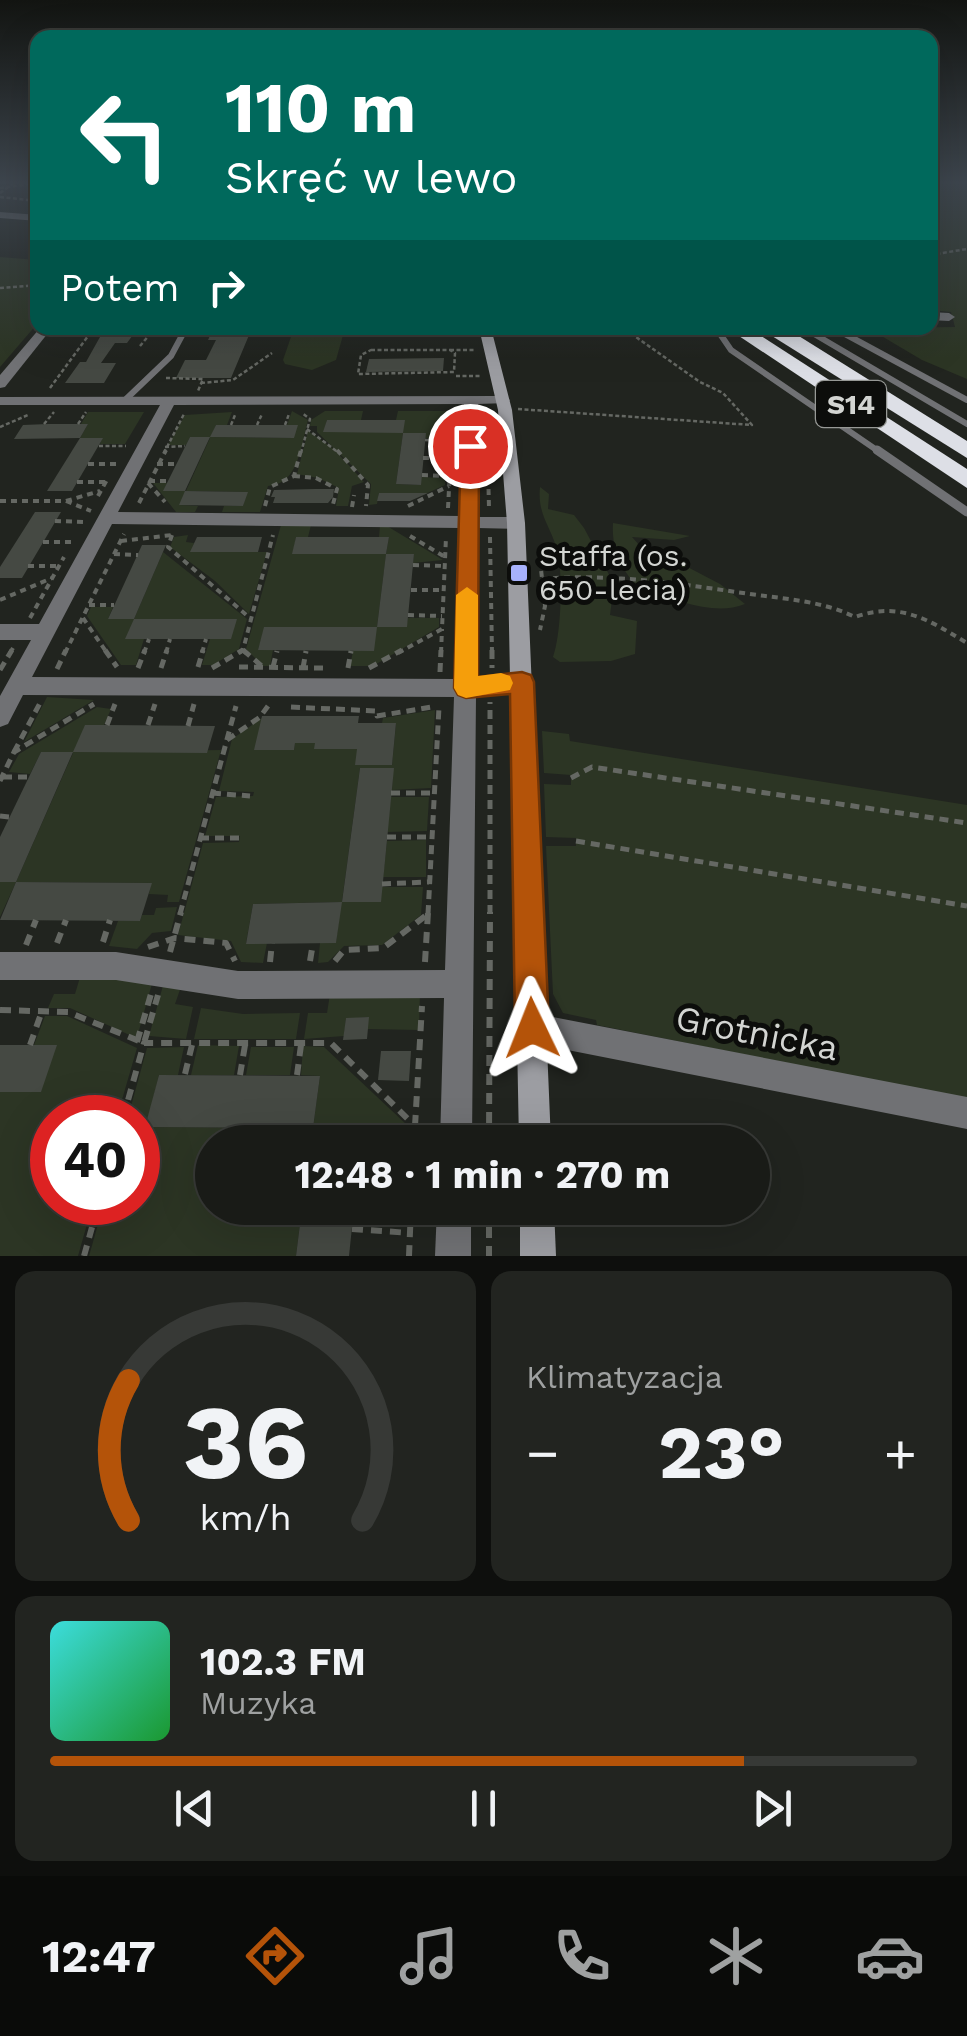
<!DOCTYPE html>
<html lang="pl">
<head>
<meta charset="utf-8">
<style>
	:root { --surface:#191b17; --page:#222420; --text:#f1f3f6; --muted:#9fa1a1; --line:#373936; --accent:#b45309 }
	body { margin:0; font-family:"Work Sans",sans-serif; background:var(--page); color:var(--text); height:100vh; display:flex; flex-direction:column; font-size:38px; white-space:nowrap }
	* { box-sizing:border-box; margin:0 }
	p { font-size:32px; color:var(--muted) }
	.icon { flex:none; width:55px; height:55px; fill:none; stroke:currentColor; stroke-width:2; stroke-linecap:round; stroke-linejoin:round }
	.map { position:relative; height:1256px; overflow:hidden }
	.sheet { display:flex; flex-direction:column; gap:15px; padding:15px; background:#0e0f0d; flex:1 }
	.sheet>* { flex:none }
	.hud { position:absolute; left:30px; top:30px; width:908px; height:305px; border-radius:20px; box-shadow:0 10px 40px #0002,0 0 0 2px var(--line); background:#00695c; color:#fff; overflow:hidden }
	.speed { position:absolute; left:30px; top:1095px; display:flex; gap:20px; font-size:50px; font-weight:700; text-align:center }
	.speed>* { display:grid; place-content:center; width:130px; height:130px; border-radius:50%; background:var(--surface); box-shadow:0 10px 40px #0002,0 0 0 2px var(--line); line-height:1 }
	.speed .limit { border:15px solid #d22; background:#fff; color:#111 }
	.pin { position:absolute; display:grid; place-items:center; width:85px; height:85px; color:#fff; margin:-42px; border:5px solid #fff; border-radius:50%; box-shadow:0 2px 10px #0007 }
	.me { position:absolute; width:110px; margin:-55px; rotate:358deg; stroke-linejoin:round; filter:drop-shadow(0 0 8px #0008) }
	.turn { display:flex; align-items:center; gap:35px; height:210px; padding:0 30px; font-size:45px }
	.turn .icon { width:130px; height:130px; stroke-width:2.5 }
	.turn b { display:block; font-size:70px; line-height:85px }
	.then { display:flex; align-items:center; height:95px; padding:0 30px; background:#0003; gap:20px; font-size:38px }
	.big { font-size:75px; font-weight:700; line-height:1.1 }
	.sheet .widget { flex:1; display:flex; flex-direction:column; justify-content:center; gap:15px; min-width:0; padding:0 35px; border-radius:20px; background:var(--page) }
	.sheet .dial { align-items:center; gap:0 }
	.dial svg { height:260px; overflow:visible; fill:none; stroke:var(--line); stroke-width:7; stroke-linecap:round; text-anchor:middle }
	.dial text { fill:var(--text); stroke:none }
	.song { display:flex; align-items:center; gap:30px }
	.cover { width:120px; height:120px; border-radius:15px; background:linear-gradient(135deg,hsl(180 70% 55%),hsl(130 70% 35%)) }
	.played { height:10px; border-radius:5px; background:linear-gradient(90deg,var(--accent) 80%,var(--line) 80%) }
	.keys { display:flex; justify-content:space-around; direction:ltr }
	.heat { display:flex; justify-content:space-between; align-items:center; font-size:55px; direction:ltr }
	.sheet .tiles { flex:1; display:grid; gap:15px; grid-template-columns:1fr 1fr }
	.widget:last-child { grid-column:span 2 }
	.trip { position:absolute; left:195px; top:1125px; width:575px; height:100px; border-radius:50px; background:var(--surface); box-shadow:0 10px 40px #0002,0 0 0 2px var(--line); font-weight:700; line-height:100px; text-align:center }
	.menu { display:flex; height:160px; justify-content:space-around; align-items:center; background:#0a0b09; color:var(--muted) }
	.menu .icon { width:70px; height:70px }
	.menu .current { color:var(--accent) }
	.menu b { font-size:45px; color:var(--text) }
	.map>svg:first-child { display:block }
</style>
</head>
<body>
<div class="map">
<svg width="967" height="1256" viewBox="0 0 967 1256">
	<rect width="100%" height="100%" fill="#21241f"/>
	<!-- green -->
	<g fill="#2c3524">
		<path d="M930 182H967V379L922 360 868 328 955 327 951 312 930 310Z"/>
		<path d="M0 257 38 260 37 324 0 367Z"/>
		<path d="M294 328H345L336 360 312 370 285 364 283 360Z"/>
		<path d="M292 411 308 420C301 444 299 485 268 486L260 512H222L224 506H243L247 492 186 491 180 505 198 506 195 512H176L153 483H167L164 491H186L210 438 190 437 186 445H168L185 415 232 412 227 425H216L211 437 293 438 287 425Z"/>
		<path d="M325 411H363L361 420H327L324 432 396 420 398 411H450L449 439 425 438V433H403L396 484 420 485 421 477 445 478V485L423 495 379 493 377 504 369 505 371 484 317 432V426H310L311 420Z"/>
		<path d="M88 412H144L125 444H100L102 438H80L88 424H81Z"/>
		<path d="M308 431 334 449 364 482 352 486 348 506H336L339 488 318 478 297 474Z"/>
		<path d="M540 487 549 494 548 509 574 515 584 528 614 584 610 615 637 621 635 654 611 661 560 662 553 657C561 635 563 578 558 555 553 527 537 518 540 487Z"/>
		<path d="M613 523 690 536 674 540 632 537 649 556 676 561 720 584 745 604C713 617 679 598 644 594 624 574 611 552 613 523Z"/>
		<path d="M281 525H311L308 537H296L293 554H386L389 537H379L380 526H387L443 560 413 563 414 554 386 555 377 627H406L408 618H439V627L373 666H350L353 651 376 627H265L258 650H273L270 666H263L246 649Z"/>
		<path d="M188 535 186 542 194 543 191 552H267L249 614 215 581 170 547 174 537Z"/>
		<path d="M163 552 247 619 239 649 213 665H202L210 639H144L136 665H121L87 616 91 607H113L108 619H134Z"/>
		<path d="M47 697 94 700 24 742Z"/>
		<path d="M97 707 111 709 104 725 74 752 221 750 179 902H167L168 895 149 894 151 883 16 882 0 917V882H16L73 753 41 752 30 774 9 772 19 754Z"/>
		<path d="M435 710 431 788 392 790 393 768H360L342 901 382 887H423L421 915 382 945 344 946 328 962 318 963 320 943 336 942 341 902 253 904 246 943H267L263 963 241 962 231 941 178 935 203 843 239 842 240 836H205L216 797 253 796 254 792 219 791 232 739 262 718 294 750 295 743H315V749H357L392 765 396 724 382 723 383 718Z"/>
		<path d="M542 731 569 734 570 741 967 805V1099L597 1025 596 1020 563 1013 553 994 546 846H576V838L546 837 544 784 571 785V775L544 773Z"/>
		<path d="M391 797H429L427 831 387 832Z"/>
		<path d="M426 840V877H383L387 841Z"/>
		<path d="M177 907 171 931 152 933 137 949 109 946 118 921H140L142 915H154L156 908Z"/>
		<path d="M81 974 153 980 138 1034 134 1037 70 1008H48L54 994H75Z"/>
		<path d="M164 982 182 984 175 1004 193 1007 186 1039 149 1036Z"/>
		<path d="M420 992 419 1030 368 1029V1017L346 1019 344 1036 304 1039 308 1013H327L330 994Z"/>
		<path d="M201 1008 243 1014 300 1013 296 1039H194Z"/>
		<path d="M45 1016H67L137 1048 117 1117 52 1118V1202L93 1203 78 1256H0V1092L56 1045H34Z"/>
		<path d="M198 1045 239 1046 234 1075H191Z"/>
		<path d="M303 1046 324 1047 407 1125 406 1142H360L361 1128H313L311 1142H212V1208H302L296 1256H89L104 1203 138 1202V1118L128 1117 147 1048 184 1047 178 1075H159L146 1127 313 1128 320 1076 301 1075Z"/>
		<path d="M251 1047H294L290 1075H246Z"/>
	</g>
	<!-- building -->
	<g fill="#454943">
		<path d="M105 328H138L127 343H115L101 363H116L104 383H65L80 362H86Z"/>
		<path d="M222 328H252L231 378H176L185 360H206L216 340H208L213 329Z"/>
		<path d="M372 328H426L425 334 401 335 371 332Z"/>
		<path d="M444 358 443 371 366 372 369 359Z"/>
		<path d="M327 420H405L403 433 323 432Z"/>
		<path d="M48 424H88L80 438 14 439 23 425Z"/>
		<path d="M216 425H298L294 438 210 437Z"/>
		<path d="M403 433H426L421 485 396 484Z"/>
		<path d="M190 437H210L185 491H163Z"/>
		<path d="M80 438H103L72 491H47Z"/>
		<path d="M315 489H334L333 497 328 503H273L275 497H271L274 490Z"/>
		<path d="M185 491 248 492 243 506 179 505Z"/>
		<path d="M379 493H428L410 501H377Z"/>
		<path d="M35 512H61L22 578H0V567Z"/>
		<path d="M197 537H262L258 552H190Z"/>
		<path d="M296 537H389L386 554H292Z"/>
		<path d="M142 545H166L134 619H108Z"/>
		<path d="M386 554H414L407 627H377Z"/>
		<path d="M134 619H237L231 639H125Z"/>
		<path d="M264 627H377L374 651 258 650Z"/>
		<path d="M262 716H359L358 723H396L392 765H355L357 749H314L315 743H295L294 750H254Z"/>
		<path d="M85 725H107L215 726 207 753 73 752Z"/>
		<path d="M41 752H73L16 882H0V837Z"/>
		<path d="M360 768H394L381 902H342Z"/>
		<path d="M16 882 152 883 140 921 0 920Z"/>
		<path d="M342 902 336 943 246 944 253 904Z"/>
		<path d="M369 1017 367 1039 343 1040 346 1018Z"/>
		<path d="M0 1045H57L41 1092H0Z"/>
		<path d="M381 1051H411L409 1081 378 1080Z"/>
		<path d="M159 1075 320 1076 313 1128 145 1127Z"/>
		<path d="M313 1128H361L360 1142H311Z"/>
		<path d="M302 1208H354L349 1256H296Z"/>
	</g>
	<g fill="none" stroke-linecap="round" stroke-linejoin="round">
		<!-- path-far3 -->
		<g stroke="#656863" stroke-width="2.5" stroke-dasharray="4 2.5" stroke-linecap="butt">
			<path d="M0 188 38 183"/>
			<path d="M0 193 15 182"/>
			<path d="M0 197 38 201"/>
			<path d="M930 255 967 249"/>
			<path d="M0 288 38 285"/>
			<path d="M195 334H211"/>
			<path d="M140 346 155 328"/>
			<path d="M371 350H450L455 353 454 372 358 374 361 355Z"/>
			<path d="M450 350H476"/>
			<path d="M456 376H481"/>
			<path d="M166 378 203 379 198 391"/>
			<path d="M201 383 233 380 272 353"/>
			<path d="M50 388 94 328"/>
			<path d="M518 409 752 425 723 393 700 382 623 328"/>
			<path d="M44 424 54 412"/>
			<path d="M78 424 86 412"/>
			<path d="M231 425 235 415"/>
			<path d="M257 425 262 414"/>
			<path d="M285 425 289 414"/>
			<path d="M0 427 28 415"/>
			<path d="M307 429 339 453"/>
			<path d="M425 440 451 441"/>
			<path d="M99 446H126"/>
			<path d="M165 447 185 446"/>
			<path d="M164 453 184 414"/>
			<path d="M301 453 310 419 302 413"/>
			<path d="M451 453 453 412"/>
		</g>
		<!-- path-far2 -->
		<g stroke="#656863" stroke-width="4" stroke-dasharray="6 5" stroke-linecap="butt">
			<path d="M337 450 368 485 366 506"/>
			<path d="M423 458H450"/>
			<path d="M88 464H116"/>
			<path d="M157 464H177"/>
			<path d="M488 467 489 508"/>
			<path d="M422 475 449 476"/>
			<path d="M294 476 316 478 337 489 332 508"/>
			<path d="M149 481H168"/>
			<path d="M77 482H105"/>
			<path d="M148 483 165 502"/>
			<path d="M98 496 108 478"/>
			<path d="M0 501H66L91 511"/>
			<path d="M66 501 100 491"/>
			<path d="M139 503 166 450"/>
			<path d="M265 506 270 487 294 476 301 450"/>
			<path d="M408 506 449 486"/>
			<path d="M352 507 354 495"/>
			<path d="M448 508 451 450"/>
			<path d="M55 521 85 522"/>
			<path d="M172 535 168 547 251 619"/>
			<path d="M410 536 445 557"/>
			<path d="M490 537 492 653"/>
			<path d="M121 541 172 535"/>
			<path d="M43 542H73"/>
			<path d="M114 554 138 555"/>
			<path d="M540 560 545 606 540 630"/>
			<path d="M413 565 445 566"/>
			<path d="M28 566H58"/>
			<path d="M542 579C612 573 681 584 750 594 786 599 822 601 855 617 900 601 929 620 967 643"/>
			<path d="M411 590H444"/>
			<path d="M0 600 52 578"/>
			<path d="M89 605H114"/>
			<path d="M408 615 442 616"/>
			<path d="M30 618 64 557"/>
			<path d="M83 618 107 653"/>
			<path d="M10 653 13 648"/>
			<path d="M65 653 124 534"/>
			<path d="M144 653 149 639"/>
			<path d="M166 653 170 639"/>
			<path d="M202 653 206 639"/>
			<path d="M239 653 243 650"/>
			<path d="M246 653 243 650 273 535"/>
			<path d="M398 653 442 629 446 537"/>
			<path d="M441 653 442 629"/>
		</g>
		<!-- path-far1 -->
		<g stroke="#656863" stroke-width="5" stroke-dasharray="9 6" stroke-linecap="butt">
			<path d="M105 650 117 667"/>
			<path d="M243 650 263 667"/>
			<path d="M492 650V668"/>
			<path d="M198 667 203 650"/>
			<path d="M239 667 324 668"/>
			<path d="M273 667 277 651"/>
			<path d="M138 668 145 650"/>
			<path d="M161 668 167 650"/>
			<path d="M212 668 243 650"/>
			<path d="M303 668 306 651"/>
			<path d="M348 668 351 651"/>
			<path d="M369 668 402 650"/>
			<path d="M57 669 66 650"/>
			<path d="M0 670 12 650"/>
			<path d="M440 672 441 650"/>
			<path d="M291 707 376 711 377 716 432 707"/>
			<path d="M107 725 115 704"/>
			<path d="M148 725 155 704"/>
			<path d="M188 726 194 704"/>
			<path d="M227 740 260 717 268 706"/>
			<path d="M14 752 40 703"/>
			<path d="M3 777H29"/>
			<path d="M571 778 592 767 967 823"/>
			<path d="M0 781 14 752 94 704"/>
			<path d="M212 793 250 796"/>
			<path d="M391 793H435"/>
			<path d="M0 816 10 817"/>
			<path d="M387 837H432"/>
			<path d="M200 838H240"/>
			<path d="M576 841 967 906"/>
			<path d="M382 884 429 882"/>
			<path d="M180 914 236 706"/>
			<path d="M428 914 439 707"/>
			<path d="M490 914V702"/>
		</g>
		<!-- path -->
		<g stroke="#656863" stroke-width="6" stroke-dasharray="11 8" stroke-linecap="butt">
			<path d="M103 942 110 920"/>
			<path d="M57 943 66 920"/>
			<path d="M26 945 36 920"/>
			<path d="M148 947 175 938 226 943 235 961"/>
			<path d="M170 952 181 912"/>
			<path d="M310 961 313 943"/>
			<path d="M335 961 344 950 383 948 428 914"/>
			<path d="M270 962 272 943"/>
			<path d="M425 962 428 912"/>
			<path d="M0 1010 68 1012 144 1043 158 995"/>
			<path d="M137 1042 151 994"/>
			<path d="M30 1045 42 1011"/>
			<path d="M185 1074 192 1045"/>
			<path d="M240 1075 245 1045"/>
			<path d="M297 1075 301 1045"/>
			<path d="M123 1118 144 1043H331L415 1126 414 1142"/>
			<path d="M415 1126 422 1006"/>
			<path d="M489 1142 490 912"/>
			<path d="M489 1208V1256"/>
			<path d="M352 1229 410 1233"/>
			<path d="M84 1256 99 1202"/>
			<path d="M409 1256 411 1208"/>
		</g>
		<!-- lane-far1 -->
		<g stroke="#707174" stroke-width="6">
			<path d="M716 328 731 350 881 453"/>
			<path d="M804 328 967 424"/>
			<path d="M834 328 967 400"/>
			<path d="M124 401 171 356 186 328"/>
		</g>
		<!-- lane -->
		<path stroke="#707174" stroke-width="9" d="M877 450 967 512"/>
		<!-- street -->
		<g fill="#707174" fill-rule="evenodd">
			<path d="M0 212 38 215V221L0 218Z"/>
			<path d="M930 312 949 313 955 317 949 321 930 320Z"/>
			<path d="M40 328H52L5 387 0 388V375Z"/>
			<path d="M673 328H687L681 332Z"/>
			<path d="M503 396 510 400 508 403 478 404 477 517H516L525 523 516 529 477 528 476 678 522 673 530 676 533 682 530 688 476 696 472 1142H440L444 998 238 999 116 980H0V952H116L238 971 445 970 454 697 23 695 8 724 0 727V696L31 640H0V624H39L160 405H0V397ZM464 404 460 516 118 512 174 405ZM112 524 460 528 455 679 32 677Z"/>
			<path d="M532 1013 967 1097V1129L532 1043 521 1039 517 1028 521 1017Z"/>
			<path d="M437 1208H471V1256H435Z"/>
		</g>
		<!-- secondary -->
		<g fill="#9c9da2" fill-rule="evenodd">
			<path d="M479 328H491L512 410 525 523 551 1142H519L507 523 498 410Z"/>
			<path d="M520 1208H554L556 1256H520Z"/>
		</g>
		<!-- highway -->
		<g fill="#dddfe6" fill-rule="evenodd">
			<path d="M727 328H749L967 469V488Z"/>
			<path d="M774 328H786L967 441V458L772 336 769 332Z"/>
		</g>
	</g>
	<!-- sky -->
	<linearGradient id="sky" x2="0" y2="1"><stop stop-color="#121411"/><stop offset="0.51" stop-color="#3d454d"/><stop offset="1" stop-color="#3d454d" stop-opacity="0"/></linearGradient>
	<rect width="967" height="358" fill="url(#sky)"/>
	<!-- route -->
	<path fill="#b45309" stroke="#753606" stroke-width="2.5" d="M470 441 479 446 478 677 522 672 531 675 534 682 549 1028 544 1039 532 1044 520 1039 515 1028 510 694 466 698 458 695 454 688 461 446Z"/>
	<!-- slow -->
	<path fill="#f59e0b" d="M467 587 478 595V676L501 673 510 676 513 683 510 690 466 698 458 695 454 688 456 595Z"/>
	<!-- markers -->
	<rect fill="#a7b1fc" stroke="#0c0d0b" stroke-width="4" x="509" y="563" width="20" height="20" rx="5"/>
	<g text-anchor="middle" stroke-width="10" stroke-linejoin="round" paint-order="stroke">
		<!-- shield labels -->
		<rect fill="#0c0d0b" stroke="#979996" stroke-width="2.5" x="816" y="381" width="70" height="46" rx="8"/>
		<g font-size="28" font-weight="bold" fill="#d3d5d2">
			<text x="851" y="414">S14</text>
		</g>
		<!-- poi labels -->
		<g font-size="30" fill="#d3d5d2" stroke="#0c0d0b" text-anchor="start">
			<text x="539" y="566">Staffa (os.<tspan x="539" dy="34">650-lecia)</tspan></text>
		</g>
		<!-- near-street labels -->
		<g font-size="35" fill="#d3d5d2" stroke="#0c0d0b">
			<text transform="translate(757 1033) rotate(11)" y="12">Grotnicka</text>
		</g>
	</g>
</svg>
<div class="speed"><div class="limit">40</div></div>
<div class="pin" style="left:470px;top:446px;background:#d93025"><svg class="icon" aria-label="arrive" viewBox="0 0 24 24"><path d="M6 21V4h12l-3 4 3 4H6"/></svg></div>
<svg class="me" style="left:532px;top:1028px" viewBox="-20 -20 40 40"><path d="M0-17L14 15 0 8-14 15z" fill="#b45309" stroke="#fff" stroke-width="4"/></svg>
<div class="trip">12:48 · 1 min · 270 m</div>
<div class="hud">
<div class="turn"><svg class="icon" aria-label="left" viewBox="0 0 24 24"><path d="M17 20v-9H6M10 6l-5 5 5 5"/></svg><div><b>110 m</b>Skręć w lewo</div></div>
<div class="then">Potem<svg class="icon" aria-label="right" viewBox="0 0 24 24"><path d="M7 20v-9h11M14 6l5 5-5 5"/></svg></div>
</div>
</div>
<section class="sheet">
<div class="tiles">
<div class="widget dial"><svg viewBox="0 0 100 80">
<path d="M14 69A42 42 0 1 1 86 69"/>
<path d="M14 69A42 42 0 0 1 14 26" stroke="#b45309"/>
<text x="50" y="56" font-size="32" font-weight="700">36</text>
<text x="50" y="72" font-size="11">km/h</text>
</svg></div>
<div class="widget"><p>Klimatyzacja</p>
<div class="heat"><a>−</a><b class="big">23°</b><a>+</a></div>
</div>
<div class="widget">
<div class="song"><i class="cover"></i><div><b>102.3 FM</b><p>Muzyka</p></div></div>
<div class="played"></div>
<div class="keys"><svg class="icon" aria-label="previous" viewBox="0 0 24 24"><path d="M18 5L8 12l10 7zM5 5v14"/></svg><svg class="icon" aria-label="pause" viewBox="0 0 24 24"><path d="M8 5v14M16 5v14"/></svg><svg class="icon" aria-label="next" viewBox="0 0 24 24"><path d="M6 5l10 7-10 7zM19 5v14"/></svg></div>
</div>
</div>
</section>
<nav class="menu">
<b>12:47</b>
<svg class="icon current" aria-label="directions" viewBox="0 0 24 24"><path d="M12 3l9 9-9 9-9-9zM9 14v-3h6M13 9l2 2-2 2"/></svg>
<svg class="icon" aria-label="music" viewBox="0 0 24 24"><path d="M9 18V5l10-2v13"/><circle cx="6" cy="18" r="3"/><circle cx="16" cy="16" r="3"/></svg>
<svg class="icon" aria-label="phone" viewBox="0 0 24 24"><path d="M5 4h4l2 5-3 2q2 4 5 5l2-3 5 2v4C11 20 4 13 5 4z"/></svg>
<svg class="icon" aria-label="climate" viewBox="0 0 24 24"><path d="M12 3v18M4 7l16 10M4 17L20 7"/></svg>
<svg class="icon" aria-label="car" viewBox="0 0 24 24"><path d="M5 17H2v-5l4-1 3-4h7l3 4 3 1v5h-3M9 17h6M6 11h13"/><circle cx="7" cy="17" r="2"/><circle cx="17" cy="17" r="2"/></svg>
</nav>
</body>
</html>
